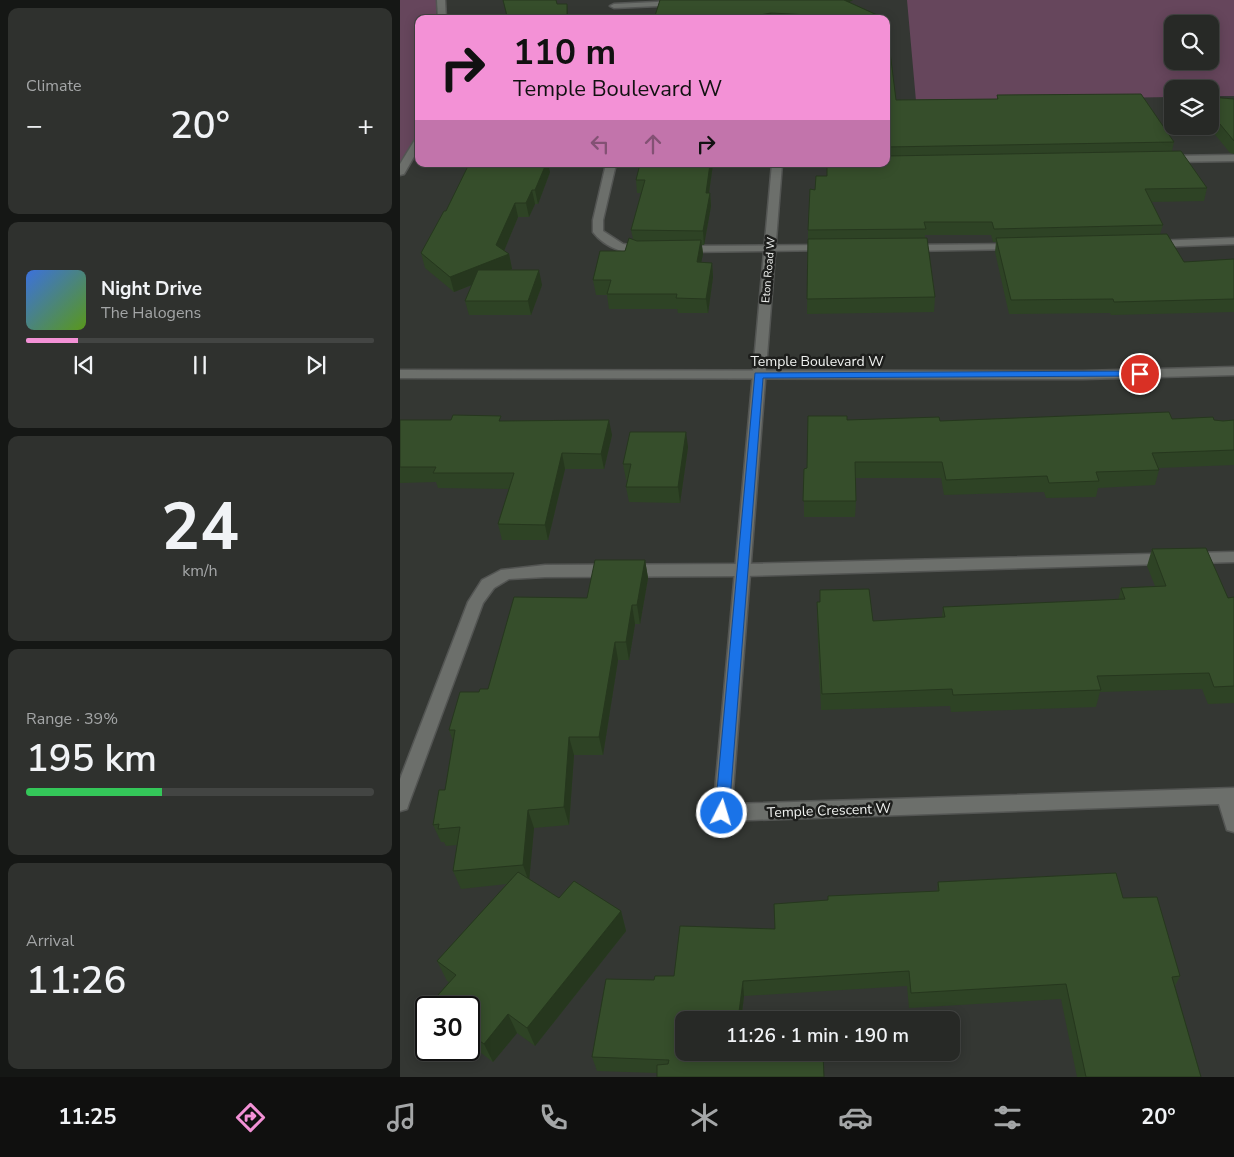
<!DOCTYPE html>
<html lang="en">
<head>
<meta charset="utf-8">
<style>
	:root { --surface:#272926; --page:#2f312e; --text:#f1f3f6; --muted:#a4a6a7; --line:#434543; --accent:#f391d6 }
	body { margin:0; font-family:"Nunito Sans",sans-serif; background:var(--page); color:var(--text); height:100vh; display:flex; flex-direction:column; font-size:19px; white-space:nowrap }
	* { box-sizing:border-box; margin:0 }
	p { font-size:16px; color:var(--muted) }
	.icon { flex:none; width:28px; height:28px; fill:none; stroke:currentColor; stroke-width:2; stroke-linecap:round; stroke-linejoin:round }
	.map { position:relative; flex:1; overflow:hidden }
	.drawer { display:flex; flex-direction:column; gap:8px; padding:8px; background:#151715; width:400px }
	.drawer>* { flex:none }
	.guide { position:absolute; left:15px; top:15px; width:475px; height:152px; border-radius:10px; box-shadow:0 2px 12px #0003,0 0 0 1px var(--line); background:#f391d6; color:#111; overflow:hidden }
	.tools { position:absolute; left:764px; top:15px; display:grid; gap:10px }
	.tools a { display:grid; place-items:center; width:55px; height:55px; border-radius:10px; background:var(--surface); box-shadow:0 2px 12px #0003,0 0 0 1px var(--line); font-size:25px }
	.speed { position:absolute; left:15px; top:996px; display:flex; gap:10px; font-size:25px; font-weight:700; text-align:center }
	.speed>* { display:grid; place-content:center; width:65px; height:65px; border-radius:50%; background:var(--surface); box-shadow:0 2px 12px #0003,0 0 0 1px var(--line); line-height:1 }
	.speed .limit { border:2px solid #111; border-radius:8px; background:#fff; color:#111 }
	.pin { position:absolute; display:grid; place-items:center; width:42px; height:42px; color:#fff; margin:-21px; border:2px solid #fff; border-radius:50%; box-shadow:0 1px 5px #0007 }
	.me { position:absolute; width:55px; margin:-28px; rotate:5deg; stroke-linejoin:round; filter:drop-shadow(0 0 4px #0008) }
	.turn { display:flex; align-items:center; gap:18px; height:105px; padding:0 15px; font-size:22px }
	.turn .icon { width:65px; height:65px; stroke-width:2.5 }
	.turn b { display:block; font-size:35px; line-height:42px }
	.lanes { display:flex; align-items:center; height:48px; padding:0 15px; background:#0003; justify-content:center; gap:25px; direction:ltr }
	.lanes .off { opacity:.35 }
	.big { font-size:38px; font-weight:600; line-height:1.1 }
	.drawer .tile { flex:1; display:flex; flex-direction:column; justify-content:center; gap:8px; min-width:0; padding:0 18px; border-radius:10px; background:var(--page) }
	.drawer .dial { align-items:center; gap:0 }
	.dial b { font-size:65px; line-height:1 }
	.song { display:flex; align-items:center; gap:15px }
	.cover { width:60px; height:60px; border-radius:8px; background:linear-gradient(135deg,hsl(220 70% 55%),hsl(90 70% 35%)) }
	.played { height:5px; border-radius:2px; background:linear-gradient(90deg,var(--accent) 15%,var(--line) 15%) }
	.keys { display:flex; justify-content:space-around; direction:ltr }
	.heat { display:flex; justify-content:space-between; align-items:center; font-size:28px; direction:ltr }
	.charge { height:8px; border-radius:4px; background:linear-gradient(90deg,#34c759 39%,var(--line) 0) }
	.trip { position:absolute; left:275px; top:1011px; width:285px; height:50px; border-radius:10px; background:var(--surface); box-shadow:0 2px 12px #0003,0 0 0 1px var(--line); font-weight:600; line-height:50px; text-align:center }
	.tabs { display:flex; height:80px; justify-content:space-around; align-items:center; background:#10100f; color:var(--muted) }
	.tabs .icon { width:35px; height:35px }
	.tabs .current { color:var(--accent) }
	.tabs b { font-size:22px; color:var(--text) }
	main { display:flex; flex:1; min-height:0 }
	.map>svg:first-child { display:block }
</style>
</head>
<body>
<main>
<section class="drawer">
<div class="tile"><p>Climate</p>
<div class="heat"><a>−</a><b class="big">20°</b><a>+</a></div>
</div>
<div class="tile">
<div class="song"><i class="cover"></i><div><b>Night Drive</b><p>The Halogens</p></div></div>
<div class="played"></div>
<div class="keys"><svg class="icon" aria-label="previous" viewBox="0 0 24 24"><path d="M18 5L8 12l10 7zM5 5v14"/></svg><svg class="icon" aria-label="pause" viewBox="0 0 24 24"><path d="M8 5v14M16 5v14"/></svg><svg class="icon" aria-label="next" viewBox="0 0 24 24"><path d="M6 5l10 7-10 7zM19 5v14"/></svg></div>
</div>
<div class="tile dial"><b>24</b><p>km/h</p></div>
<div class="tile"><p>Range · 39%</p><b class="big">195 km</b><div class="charge"></div></div>
<div class="tile"><p>Arrival</p><b class="big">11:26</b></div>
</section>
<div class="map">
<svg width="834" height="1077" viewBox="0 0 834 1077">
	<rect width="100%" height="100%" fill="#343733"/>
	<!-- green -->
	<g fill="#66465c" fill-rule="evenodd">
		<path d="M0 0H37L36 19H19V140L0 172Z"/>
		<path d="M507 0H834V96H810V89H772V97L516 101ZM772 24H810V61H772Z"/>
	</g>
	<g fill="none" stroke-linecap="round" stroke-linejoin="round">
		<!-- service casing -->
		<g stroke="#535553" stroke-width="3">
			<g id="service">
				<path d="M277 1 281 3 280 5 214 8 210 6 214 4Z"/>
				<path d="M206 164H216L203 220V231L223 244 249 248V252C229 257 205 248 193 232V220Z"/>
				<path d="M834 238V244L753 247 748 244 753 241Z"/>
				<path d="M615 244 619 245V249L508 251 503 248 508 245Z"/>
				<path d="M428 245 433 248 432 250 283 252 278 249 283 246Z"/>
				<path d="M834 552V562L344 576 145 577 109 579 94 588 83 603 9 803 7 809 0 811V779L68 602 82 580 101 570 145 565 344 564Z"/>
			</g>
		</g>
		<!-- minor casing -->
		<g stroke="#535553" stroke-width="3">
			<g id="minor">
				<path d="M834 155V161L768 162 763 159 768 156Z"/>
				<path d="M372 164H382L332 804 834 788V832L827 830 819 804 322 821 315 819 313 813Z"/>
			</g>
		</g>
		<!-- tertiary casing -->
		<g stroke="#535553" stroke-width="3">
			<g id="tertiary">
				<path d="M37 0H45L46 19H38Z"/>
				<path d="M19 137V148L4 174 0 175V164L16 138Z"/>
				<path d="M834 367V375L683 379 0 378V370L683 371Z"/>
			</g>
		</g>
		<!-- service -->
		<use href="#service" fill="#6c6f6b" fill-rule="evenodd"/>
		<!-- minor -->
		<use href="#minor" fill="#6c6f6b" fill-rule="evenodd"/>
		<!-- tertiary -->
		<use href="#tertiary" fill="#6c6f6b" fill-rule="evenodd"/>
	</g>
	<!-- wall -->
	<g fill="#2e4325">
		<path d="M260 0H453L449 2 486 19H254Z"/>
		<path d="M486 19 496 100 597 99V95L774 142 772 151 807 188 804 201 751 202 763 225 760 234 784 262 834 259V312L711 315 710 313 609 314 595 252 596 242H593L591 235H525V238L535 297 534 312 407 314 408 230 415 190 427 176 486 164Z"/>
		<path d="M810 97 834 99V154L830 153 808 126H810Z"/>
		<path d="M240 164H313L309 193H310L311 206 304 245H302L303 254 301 262 312 263 313 277 308 313H278L277 309H209L207 295H196L193 280 225 251 233 239 231 230 241 193H237L236 180Z"/>
		<path d="M150 172 138 204H135L129 217H118L104 251 109 254 112 269 108 270 142 285 131 315H69L65 301 72 285 54 292 25 268 21 253 46 211Z"/>
		<path d="M772 419 814 420 823 421 834 420V465L759 468V470L755 485 698 488 696 497 646 498 644 492 544 495 541 478H455L456 501 455 517H404V469L407 468 447 420 540 421Z"/>
		<path d="M0 420 102 421 212 435 204 469H165L148 540H102L98 524 109 489 38 488 36 482 0 483Z"/>
		<path d="M288 447 280 503 229 502 226 487 228 480H226L223 464Z"/>
		<path d="M752 549 828 598 834 597V703L808 704 802 689 700 692 696 707 551 712 550 706 421 710 417 619V602H420V590L473 621 542 617 543 607 718 600 721 588 755 586 747 566Z"/>
		<path d="M245 560 248 578 240 624H235L229 660H218L203 755H174L169 825 134 828 129 879 159 898 221 911 226 931 135 1046 117 1033 93 1062 69 1044V1008H32L30 1004 49 982 47 981 37 961 107 884 61 889 53 871 57 845 46 846 44 842H41L33 825 45 790 53 741 49 730 79 692 88 689 187 598Z"/>
		<path d="M538 882 723 898 780 976 775 986 801 1077H677L661 999 509 1008 507 986 344 996 341 1020H284V1052H338L337 1060 257 1073 197 1071 192 1057 254 980 274 976 375 929 428 900 537 891Z"/>
	</g>
	<!-- shaded-wall -->
	<g fill="#26371e">
		<path d="M438 0H453L438 8Z"/>
		<path d="M167 4 168 15V19H167Z"/>
		<path d="M371 13 372 19H338Z"/>
		<path d="M146 164H148L150 172 138 204 135 190Z"/>
		<path d="M310 164H313L307 206 306 193Z"/>
		<path d="M132 190 135 204 129 217 126 203Z"/>
		<path d="M310 193 311 206 304 245 303 231Z"/>
		<path d="M115 203 118 217 101 258 109 254 112 269 54 292 50 277 96 245Z"/>
		<path d="M301 240 303 254 298 277 297 262Z"/>
		<path d="M312 263 313 277 308 313 306 299Z"/>
		<path d="M139 270 142 285 131 315 128 301Z"/>
		<path d="M209 420 212 435 204 469 201 454Z"/>
		<path d="M286 432 288 447 280 503 278 487Z"/>
		<path d="M162 453 165 469 148 540 145 525Z"/>
		<path d="M245 560 248 578 240 624 237 605Z"/>
		<path d="M232 605 235 624 229 660 226 642Z"/>
		<path d="M215 642 218 660 203 755 199 737Z"/>
		<path d="M169 737 174 755 169 825 164 807Z"/>
		<path d="M128 810 134 828 129 882 123 865Z"/>
		<path d="M221 911 226 931 135 1046 127 1028Z"/>
		<path d="M343 981 344 996 341 1020H338Z"/>
		<path d="M108 1014 117 1033 93 1062 84 1044Z"/>
		<path d="M334 1052H338L335 1074 334 1060Z"/>
	</g>
	<!-- building -->
	<g fill="#364e2b" stroke="#26371e">
		<path d="M103 0H156L157 4H167V19H100V17L107 16Z"/>
		<path d="M260 0H444L486 19H429V16L371 13 338 19H254Z"/>
		<path d="M486 19 496 100 598 99 597 95 741 94 774 142 486 147Z"/>
		<path d="M810 97 834 99V141L810 112Z"/>
		<path d="M781 151 807 188 745 189 763 225 594 229 592 222H524L526 229 408 230 410 189 415 190 416 176H427V164H486V156Z"/>
		<path d="M69 164H146L135 190H132L126 203H115L96 245 109 254 50 277 21 253 44 211H46Z"/>
		<path d="M240 164H310L306 193H310L303 231 231 230 245 180H236Z"/>
		<path d="M767 234 784 262 834 259V299L714 302 713 299 611 300 596 238Z"/>
		<path d="M229 238 237 241 301 240 297 262 312 263 306 299 276 298 277 294H207L211 280H193L200 251H225Z"/>
		<path d="M527 238 535 297 407 299 408 239Z"/>
		<path d="M78 270H139L128 301H65Z"/>
		<path d="M769 412 772 419 813 417 814 420 823 421 834 420V450L752 453 759 470 696 472 699 481 649 483 647 476 546 480 542 462H455L456 501H403L404 469 407 468 408 416H447V420L539 417 540 421Z"/>
		<path d="M53 415 101 416 99 421 209 420 201 454 162 453 145 525 98 524 114 473H33L36 467H0V420H51Z"/>
		<path d="M230 432H286L278 487H226L231 464H223Z"/>
		<path d="M806 548 828 598 834 597V686L814 687 809 673 697 676 701 690 553 695 552 689 422 694 417 602H420V590L469 589 473 621 545 617 543 607 725 599 721 588 766 586 752 549Z"/>
		<path d="M195 560H245L237 605H232L226 642H215L199 737H169L164 807 128 810 123 865 53 871 60 827 38 829 39 824 33 825 39 790H45L55 730H49L60 692H79L80 689H88L114 597 187 598Z"/>
		<path d="M118 872 159 898 174 881 221 911 127 1028 108 1014 84 1044 69 1033V1008H35L30 1004 56 975 37 961Z"/>
		<path d="M716 873 723 898 757 897 780 976 772 977 801 1077H686L666 984 511 993 509 971 343 981 338 1020H284V1052H334V1060L423 1054 424 1077H257V1065L268 1064 269 1060 192 1057 206 979 254 980 255 976H274L280 926 375 929 374 904 428 900V896L539 891 538 882Z"/>
	</g>
	<!-- route -->
	<path fill="#1a73e8" stroke="#114b97" d="M740 371 744 374 743 376 363 378 329 813 327 818 322 819 317 818 315 813 355 373Z"/>
	<g text-anchor="middle" stroke-width="5" stroke-linejoin="round" paint-order="stroke">
		<!-- far-street labels -->
		<g font-size="11" fill="#f1f3f1" stroke="#1d1e1c">
			<text transform="translate(368 270) rotate(-85)" y="4">Eton Road W</text>
		</g>
		<!-- street labels -->
		<g font-size="14" fill="#f1f3f1" stroke="#1d1e1c">
			<text x="417" y="366">Temple Boulevard W</text>
			<text transform="translate(429 810) rotate(-2)" y="5">Temple Crescent W</text>
		</g>
	</g>
</svg>
<div class="tools">
<a><svg class="icon" aria-label="search" viewBox="0 0 24 24"><circle cx="10" cy="10" r="6"/><path d="M15 15l6 6"/></svg></a>
<a><svg class="icon" aria-label="layers" viewBox="0 0 24 24"><path d="M12 4l9 5-9 5-9-5zM3 14l9 5 9-5"/></svg></a>
</div>
<div class="speed"><div class="limit">30</div></div>
<div class="pin" style="left:740px;top:374px;background:#d93025"><svg class="icon" aria-label="arrive" viewBox="0 0 24 24"><path d="M6 21V4h12l-3 4 3 4H6"/></svg></div>
<svg class="me" style="left:322px;top:813px" viewBox="-20 -20 40 40"><circle r="17" fill="#1a73e8" stroke="#fff" stroke-width="3"/><path d="M0-11L8 9 0 5-8 9z" fill="#fff"/></svg>
<div class="trip">11:26 · 1 min · 190 m</div>
<div class="guide">
<div class="turn"><svg class="icon" aria-label="right" viewBox="0 0 24 24"><path d="M7 20v-9h11M14 6l5 5-5 5"/></svg><div><b>110 m</b>Temple Boulevard W</div></div>
<div class="lanes"><svg class="icon off" aria-label="left" viewBox="0 0 24 24"><path d="M17 20v-9H6M10 6l-5 5 5 5"/></svg><svg class="icon off" aria-label="ahead" viewBox="0 0 24 24"><path d="M12 20V5M6 11l6-6 6 6"/></svg><svg class="icon" aria-label="right" viewBox="0 0 24 24"><path d="M7 20v-9h11M14 6l5 5-5 5"/></svg></div>
</div>
</div>
</main>
<nav class="tabs">
<b>11:25</b>
<svg class="icon current" aria-label="directions" viewBox="0 0 24 24"><path d="M12 3l9 9-9 9-9-9zM9 14v-3h6M13 9l2 2-2 2"/></svg>
<svg class="icon" aria-label="music" viewBox="0 0 24 24"><path d="M9 18V5l10-2v13"/><circle cx="6" cy="18" r="3"/><circle cx="16" cy="16" r="3"/></svg>
<svg class="icon" aria-label="phone" viewBox="0 0 24 24"><path d="M5 4h4l2 5-3 2q2 4 5 5l2-3 5 2v4C11 20 4 13 5 4z"/></svg>
<svg class="icon" aria-label="climate" viewBox="0 0 24 24"><path d="M12 3v18M4 7l16 10M4 17L20 7"/></svg>
<svg class="icon" aria-label="car" viewBox="0 0 24 24"><path d="M5 17H2v-5l4-1 3-4h7l3 4 3 1v5h-3M9 17h6M6 11h13"/><circle cx="7" cy="17" r="2"/><circle cx="17" cy="17" r="2"/></svg>
<svg class="icon" aria-label="filters" viewBox="0 0 24 24"><path d="M4 7h16M4 17h16"/><circle cx="9" cy="7" r="2"/><circle cx="15" cy="17" r="2"/></svg>
<b>20°</b>
</nav>
</body>
</html>
